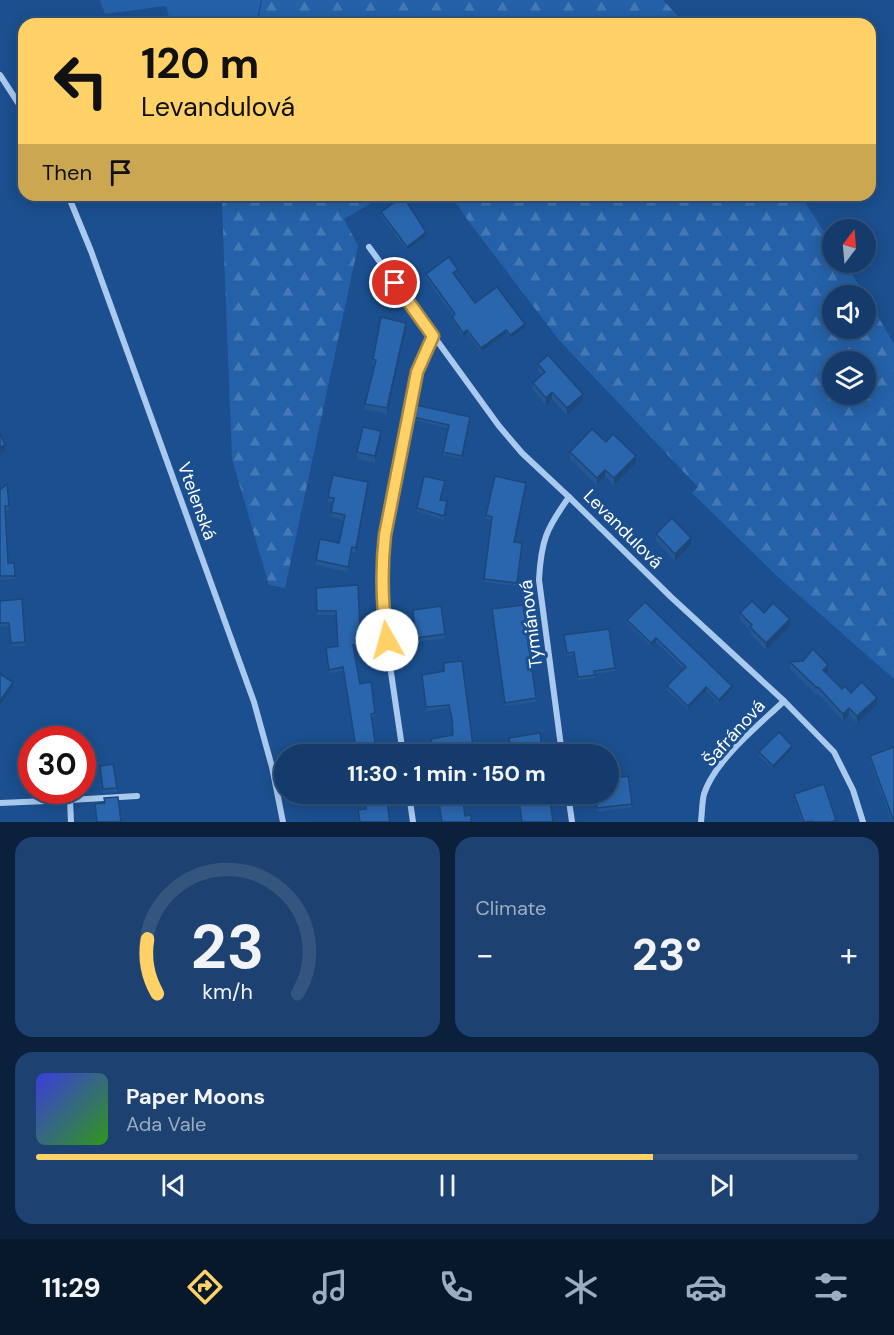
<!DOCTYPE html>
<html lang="en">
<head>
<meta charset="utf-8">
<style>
	:root { --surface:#143b6b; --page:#1d4271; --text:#f1f3f6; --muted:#9dadc1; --line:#33557e; --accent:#ffd166 }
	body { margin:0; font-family:"DM Sans",sans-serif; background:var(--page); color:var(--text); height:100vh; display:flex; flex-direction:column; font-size:22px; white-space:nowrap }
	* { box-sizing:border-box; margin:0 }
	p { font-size:20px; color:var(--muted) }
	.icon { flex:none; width:33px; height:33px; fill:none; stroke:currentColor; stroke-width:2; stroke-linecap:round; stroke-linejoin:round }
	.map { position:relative; height:822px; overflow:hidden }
	.drawer { display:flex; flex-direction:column; gap:15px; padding:15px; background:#0b203b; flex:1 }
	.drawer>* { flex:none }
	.top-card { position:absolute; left:18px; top:18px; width:858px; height:183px; border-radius:18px; box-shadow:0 3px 15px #0003,0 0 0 2px var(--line); background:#ffd166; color:#111; overflow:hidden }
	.needle { width:39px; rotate:16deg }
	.tools { position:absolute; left:822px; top:219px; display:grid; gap:12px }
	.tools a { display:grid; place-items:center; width:54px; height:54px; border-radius:50%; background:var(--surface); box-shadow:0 3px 15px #0003,0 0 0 2px var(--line); font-size:30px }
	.speed { position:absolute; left:18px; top:726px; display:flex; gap:12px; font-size:30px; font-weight:700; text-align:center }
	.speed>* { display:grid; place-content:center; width:78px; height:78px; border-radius:50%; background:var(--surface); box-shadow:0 3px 15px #0003,0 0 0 2px var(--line); line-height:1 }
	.speed .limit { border:9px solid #d22; background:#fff; color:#111 }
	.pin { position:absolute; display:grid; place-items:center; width:51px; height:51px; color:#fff; margin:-26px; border:3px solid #fff; border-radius:50%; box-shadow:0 2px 6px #0007 }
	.me { position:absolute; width:66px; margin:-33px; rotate:353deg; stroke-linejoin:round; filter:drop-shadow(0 0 4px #0008) }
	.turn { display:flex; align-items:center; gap:21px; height:126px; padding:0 24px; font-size:27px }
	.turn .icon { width:78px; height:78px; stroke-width:2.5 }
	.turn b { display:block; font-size:42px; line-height:51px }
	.then { display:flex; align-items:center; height:57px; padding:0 24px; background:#0003; gap:12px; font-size:22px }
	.big { font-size:45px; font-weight:700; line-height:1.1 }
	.drawer .tile { flex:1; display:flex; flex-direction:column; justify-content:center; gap:9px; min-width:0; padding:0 21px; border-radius:18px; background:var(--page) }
	.drawer .dial { align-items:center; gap:0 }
	.dial svg { height:156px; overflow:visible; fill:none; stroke:var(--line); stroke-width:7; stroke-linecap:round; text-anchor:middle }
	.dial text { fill:var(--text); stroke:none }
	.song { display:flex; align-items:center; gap:18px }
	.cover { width:72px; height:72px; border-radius:9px; background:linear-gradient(135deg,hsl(240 70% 55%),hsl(110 70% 35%)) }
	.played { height:6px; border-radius:3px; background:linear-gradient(90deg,var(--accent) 75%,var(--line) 75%) }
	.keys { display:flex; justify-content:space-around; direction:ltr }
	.heat { display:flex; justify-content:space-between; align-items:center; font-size:33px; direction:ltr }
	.drawer .tiles { flex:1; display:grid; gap:15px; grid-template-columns:1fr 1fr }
	.tile:last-child { grid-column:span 2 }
	.trip { position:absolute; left:274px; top:744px; width:345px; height:60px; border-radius:30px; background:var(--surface); box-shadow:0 3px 15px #0003,0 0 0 2px var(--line); font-weight:700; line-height:60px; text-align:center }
	.menu { display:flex; height:96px; justify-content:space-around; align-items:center; background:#08182b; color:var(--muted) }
	.menu .icon { width:42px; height:42px }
	.menu .selected { color:var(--accent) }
	.menu b { font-size:27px; color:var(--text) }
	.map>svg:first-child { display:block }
</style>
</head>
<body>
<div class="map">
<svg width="894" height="822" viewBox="0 0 894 822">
	<defs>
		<pattern id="forest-firs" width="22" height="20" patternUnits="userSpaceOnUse" patternTransform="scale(1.5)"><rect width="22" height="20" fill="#2461a8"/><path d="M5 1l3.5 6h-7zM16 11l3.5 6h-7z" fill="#4579b5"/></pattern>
	</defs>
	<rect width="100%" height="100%" fill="#1b4f8f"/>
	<!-- green -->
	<path fill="#2461a8" d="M100 0H261L256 24H171L166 6 105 14Z"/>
	<!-- forest -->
	<g fill="url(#forest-firs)" fill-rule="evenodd">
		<path d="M262 0H663L685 24H258Z"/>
		<path d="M224 195H385L344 219 358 246 285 588 269 585 232 459 222 205Z"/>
		<path d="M451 195H800L832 244V262L845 263 865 295 832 296V328H866V296L894 344V679L778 577 692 493 698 487 559 340 469 222ZM832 362H866V394H832Z"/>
	</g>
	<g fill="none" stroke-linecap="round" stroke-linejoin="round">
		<!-- minor -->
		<g stroke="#a9c9ee" stroke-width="6">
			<path d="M0 75 24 112"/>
			<path d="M68 195 91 251 254 702 272 767 283 822"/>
			<path d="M369 247 499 426 522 453 569 497 671 597 784 701 834 752 853 790 863 822"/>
			<path d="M403 754 383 618 382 559 417 372 433 336"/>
			<path d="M562 754 539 580C541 541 546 529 569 497"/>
			<path d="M409 794 413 822"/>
			<path d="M568 794 572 822"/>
			<path d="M0 803 70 800"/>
			<path d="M71 822 70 800 137 796"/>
			<path d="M701 822C702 813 702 802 704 794 715 760 759 725 784 701"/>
		</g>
	</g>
	<!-- wall -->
	<g fill="#245895">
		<path d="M381 212 426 236 407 250 381 216Z"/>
		<path d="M458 273 455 275 475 303 525 328 510 338 506 333 481 352 467 333 463 337 452 320V317L453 316 426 278V274Z"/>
		<path d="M406 329 387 414 365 409V404L374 365H373V359Z"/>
		<path d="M538 364 583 401 567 415 552 399 546 405 533 390V383L542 376 538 371Z"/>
		<path d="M413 417 470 420 462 459 443 455 448 428 413 420Z"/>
		<path d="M381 438 375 463 357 459V452Z"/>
		<path d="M606 442 636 463 614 485 605 477 597 485 570 459V452Z"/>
		<path d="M7 484 9 510H5L8 563H14L15 579 0 580V490Z"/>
		<path d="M445 485 441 500 447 505 444 520 417 511V508Z"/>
		<path d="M368 487 356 553 352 552 348 572 316 565V560L339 543 344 520 331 517 333 503 328 502V497Z"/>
		<path d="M526 487 514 542 522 547 517 586 484 582 492 520 486 519V515Z"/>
		<path d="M656 534 691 545 675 561 656 541Z"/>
		<path d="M316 588 360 629 374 643V646L353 649 360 684 375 713V717H372L376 749 380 754H357L343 671 329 673 326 651V648L338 646 336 615H317Z"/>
		<path d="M22 599 25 646H11L9 626 0 627V601Z"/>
		<path d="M492 609 536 698V702L505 706Z"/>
		<path d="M413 610 445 634V638L416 642Z"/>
		<path d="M740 613H764L790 626 766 650 750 634V630L740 620Z"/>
		<path d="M627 620 732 689 719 703 706 691 688 709 667 690V686L684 669 656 642 651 646 627 623Z"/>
		<path d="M564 635 615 668V671L595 674V678L578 680 574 655 567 656Z"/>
		<path d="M790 662 828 672 827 673 842 689 877 705 857 723 849 715 843 721 818 694 817 695 790 669Z"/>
		<path d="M444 671 474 754H432L431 739 453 735 452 721 449 708 426 711 422 679Z"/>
		<path d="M792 749 773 769 759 756V752Z"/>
		<path d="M870 756 894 822H892L870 761Z"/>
		<path d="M100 766 117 788V792L103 793Z"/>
		<path d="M595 794H609L632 804V807L597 812Z"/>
		<path d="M794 794 836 822H802L794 798Z"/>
	</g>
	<!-- shaded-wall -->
	<g fill="#1d4779">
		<path d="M426 232V236L407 250V247Z"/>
		<path d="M406 323V329L387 414V408Z"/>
		<path d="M525 324V328L510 338V335Z"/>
		<path d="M467 330V333L463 337V333Z"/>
		<path d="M506 330V333L481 352V348Z"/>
		<path d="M552 392V399L546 405V398Z"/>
		<path d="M583 394V401L567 415V408Z"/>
		<path d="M470 417V420L462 459V456Z"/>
		<path d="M381 431V438L375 463V456Z"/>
		<path d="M5 445V451L0 453V447Z"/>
		<path d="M636 456V463L614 485V478Z"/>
		<path d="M605 470V477L597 485V478Z"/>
		<path d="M368 482V487L356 553V548Z"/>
		<path d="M526 483V487L514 546V542Z"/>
		<path d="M691 538V545L675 561V554Z"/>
		<path d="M790 619V626L766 650V643Z"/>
		<path d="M656 638V642L651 646V643Z"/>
		<path d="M828 665V672L823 677V670Z"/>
		<path d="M13 682V686L0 705V701Z"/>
		<path d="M732 686V689L719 703V700Z"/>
		<path d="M706 687V691L688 709V706Z"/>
		<path d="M877 698V705L857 723V716Z"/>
		<path d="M849 708V715L843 721V714Z"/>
		<path d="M792 746V749L773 769V766Z"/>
	</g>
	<!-- building -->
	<g fill="#2a66ad" stroke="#1d4779" stroke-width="1.5">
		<path d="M403 196 426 232 407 247 381 212Z"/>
		<path d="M449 257 458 270 453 273 475 303 497 287 525 324 510 335 506 330 481 348 467 330 463 333 452 317 455 314 426 274Z"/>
		<path d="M381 317 406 323 387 408 365 404 376 360 373 359Z"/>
		<path d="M548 355 583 394 567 408 552 392 546 398 533 383 545 372 538 364Z"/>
		<path d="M416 405 470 417 462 456 443 452 449 425 413 417Z"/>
		<path d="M363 427 381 431 375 456 357 452Z"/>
		<path d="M592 429 606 442 613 434 636 456 614 478 605 470 597 478 570 452Z"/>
		<path d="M0 433 5 445 0 447Z"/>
		<path d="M333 475 368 482 356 548 352 547 348 567 316 560 320 539 339 543 345 515 331 512 334 498 328 497Z"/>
		<path d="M424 476 445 481 440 500 447 501 444 516 417 508Z"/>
		<path d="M495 476 526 483 514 542 522 543 517 583 484 579 492 517 486 515Z"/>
		<path d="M7 484 9 506H5L8 563H14L15 576H0V490Z"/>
		<path d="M672 518 691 538 675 554 656 534Z"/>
		<path d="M358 585 360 629 372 628 374 643 353 645 360 684 371 682 375 713 371 714 376 749H379L380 754H357L343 667 329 670 326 648 338 646 336 611H317L316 588Z"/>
		<path d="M22 599 25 642 11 643 9 623H0V601Z"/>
		<path d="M752 601 764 613 773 603 790 619 766 643 750 627 752 625 740 613Z"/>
		<path d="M645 602 732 686 719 700 706 687 688 706 667 686 686 667 656 638 651 643 627 620Z"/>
		<path d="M523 605 536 698 505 703 492 609Z"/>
		<path d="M441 606 445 634 416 638 413 610Z"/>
		<path d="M609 629 615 668 594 671 595 675 578 677 574 652 567 653 564 635Z"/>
		<path d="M813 649 828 665 823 670 842 689 845 686 851 693 862 682 877 698 857 716 849 708 843 714 818 687 817 688 790 662 803 661Z"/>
		<path d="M462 661 474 754H433L431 739 453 735 452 718 449 705 426 707 422 675 444 671V663Z"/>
		<path d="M0 674 13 682 0 701Z"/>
		<path d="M779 732 792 746 773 766 759 752Z"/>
		<path d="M540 733 543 754H512L509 738Z"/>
		<path d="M64 734V740H45V736Z"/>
		<path d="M894 747V822L870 756Z"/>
		<path d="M113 764 117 788 103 789 100 766Z"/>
		<path d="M628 776 632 804 597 808 595 794H609V779Z"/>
		<path d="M824 784 836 820 832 822H812V821L804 822 794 794Z"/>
		<path d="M363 794H386L390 822H360L358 810 366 809Z"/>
		<path d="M458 794H462L465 816 471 815V822H442L438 796Z"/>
		<path d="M518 794H549L553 822H522Z"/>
		<path d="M118 797 121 822H97L95 804 105 803 104 798Z"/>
	</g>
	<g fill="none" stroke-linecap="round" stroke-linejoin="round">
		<!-- route casing -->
		<g stroke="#a68842" stroke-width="15">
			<path id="route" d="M387 640C382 605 381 570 385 535L417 372 433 336 395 283"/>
		</g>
		<!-- route -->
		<use href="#route" stroke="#ffd166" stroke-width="10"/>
	</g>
	<g text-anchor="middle" stroke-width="6" stroke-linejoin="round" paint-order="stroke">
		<!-- street labels -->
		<g font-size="18" fill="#fff" stroke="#1b4f8f">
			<text transform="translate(197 501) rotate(70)" y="6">Vtelenská</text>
			<text transform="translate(623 529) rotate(45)" y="6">Levandulová</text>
			<text transform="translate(531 624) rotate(-97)" y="6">Tymiánová</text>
			<text transform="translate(734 733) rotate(-48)" y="6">Šafránová</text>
		</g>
	</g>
</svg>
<div class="tools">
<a><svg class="needle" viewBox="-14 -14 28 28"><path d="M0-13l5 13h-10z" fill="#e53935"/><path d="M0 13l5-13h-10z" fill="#9dadc1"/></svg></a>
<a><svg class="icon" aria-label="sound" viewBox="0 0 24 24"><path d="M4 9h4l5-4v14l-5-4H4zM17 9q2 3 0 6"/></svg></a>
<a><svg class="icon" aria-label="layers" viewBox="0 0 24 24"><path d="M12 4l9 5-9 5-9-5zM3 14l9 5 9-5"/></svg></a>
</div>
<div class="speed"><div class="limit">30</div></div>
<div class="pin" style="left:395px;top:283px;background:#d93025"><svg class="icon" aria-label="arrive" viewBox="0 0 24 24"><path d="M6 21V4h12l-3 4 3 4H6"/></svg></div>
<svg class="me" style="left:387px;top:640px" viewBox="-20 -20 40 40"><circle r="19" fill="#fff"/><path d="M0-13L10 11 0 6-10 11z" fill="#ffd166"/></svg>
<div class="trip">11:30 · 1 min · 150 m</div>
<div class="top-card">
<div class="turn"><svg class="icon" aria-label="left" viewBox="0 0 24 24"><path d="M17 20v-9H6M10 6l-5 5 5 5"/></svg><div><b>120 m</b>Levandulová</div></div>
<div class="then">Then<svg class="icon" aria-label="arrive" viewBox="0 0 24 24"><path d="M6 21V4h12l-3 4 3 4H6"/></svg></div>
</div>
</div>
<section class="drawer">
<div class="tiles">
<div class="tile dial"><svg viewBox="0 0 100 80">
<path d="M14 69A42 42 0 1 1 86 69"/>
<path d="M14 69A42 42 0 0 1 9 41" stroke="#ffd166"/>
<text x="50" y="56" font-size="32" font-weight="700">23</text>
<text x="50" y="72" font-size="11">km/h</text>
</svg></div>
<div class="tile"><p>Climate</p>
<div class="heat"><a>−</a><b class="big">23°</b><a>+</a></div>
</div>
<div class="tile">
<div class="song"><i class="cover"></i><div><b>Paper Moons</b><p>Ada Vale</p></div></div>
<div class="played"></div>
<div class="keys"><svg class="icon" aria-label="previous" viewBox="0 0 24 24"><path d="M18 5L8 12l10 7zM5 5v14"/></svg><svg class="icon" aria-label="pause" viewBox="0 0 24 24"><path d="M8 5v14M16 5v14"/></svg><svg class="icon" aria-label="next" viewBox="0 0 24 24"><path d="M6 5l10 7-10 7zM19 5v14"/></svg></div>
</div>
</div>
</section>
<nav class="menu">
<b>11:29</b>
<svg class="icon selected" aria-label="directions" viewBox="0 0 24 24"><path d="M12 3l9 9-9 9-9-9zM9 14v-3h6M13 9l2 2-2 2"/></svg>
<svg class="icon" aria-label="music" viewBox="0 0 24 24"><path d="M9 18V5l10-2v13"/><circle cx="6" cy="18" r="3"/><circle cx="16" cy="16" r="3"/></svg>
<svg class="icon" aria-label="phone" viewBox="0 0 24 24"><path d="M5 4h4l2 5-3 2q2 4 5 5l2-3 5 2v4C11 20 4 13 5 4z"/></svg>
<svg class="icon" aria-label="climate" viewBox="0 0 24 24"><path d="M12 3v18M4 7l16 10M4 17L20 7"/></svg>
<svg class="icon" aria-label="car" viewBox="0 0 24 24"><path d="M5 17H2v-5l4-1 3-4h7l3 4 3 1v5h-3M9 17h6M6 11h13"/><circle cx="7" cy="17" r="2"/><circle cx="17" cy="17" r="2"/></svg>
<svg class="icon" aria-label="filters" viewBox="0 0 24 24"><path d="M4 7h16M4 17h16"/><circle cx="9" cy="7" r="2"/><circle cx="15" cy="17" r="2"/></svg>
</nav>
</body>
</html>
